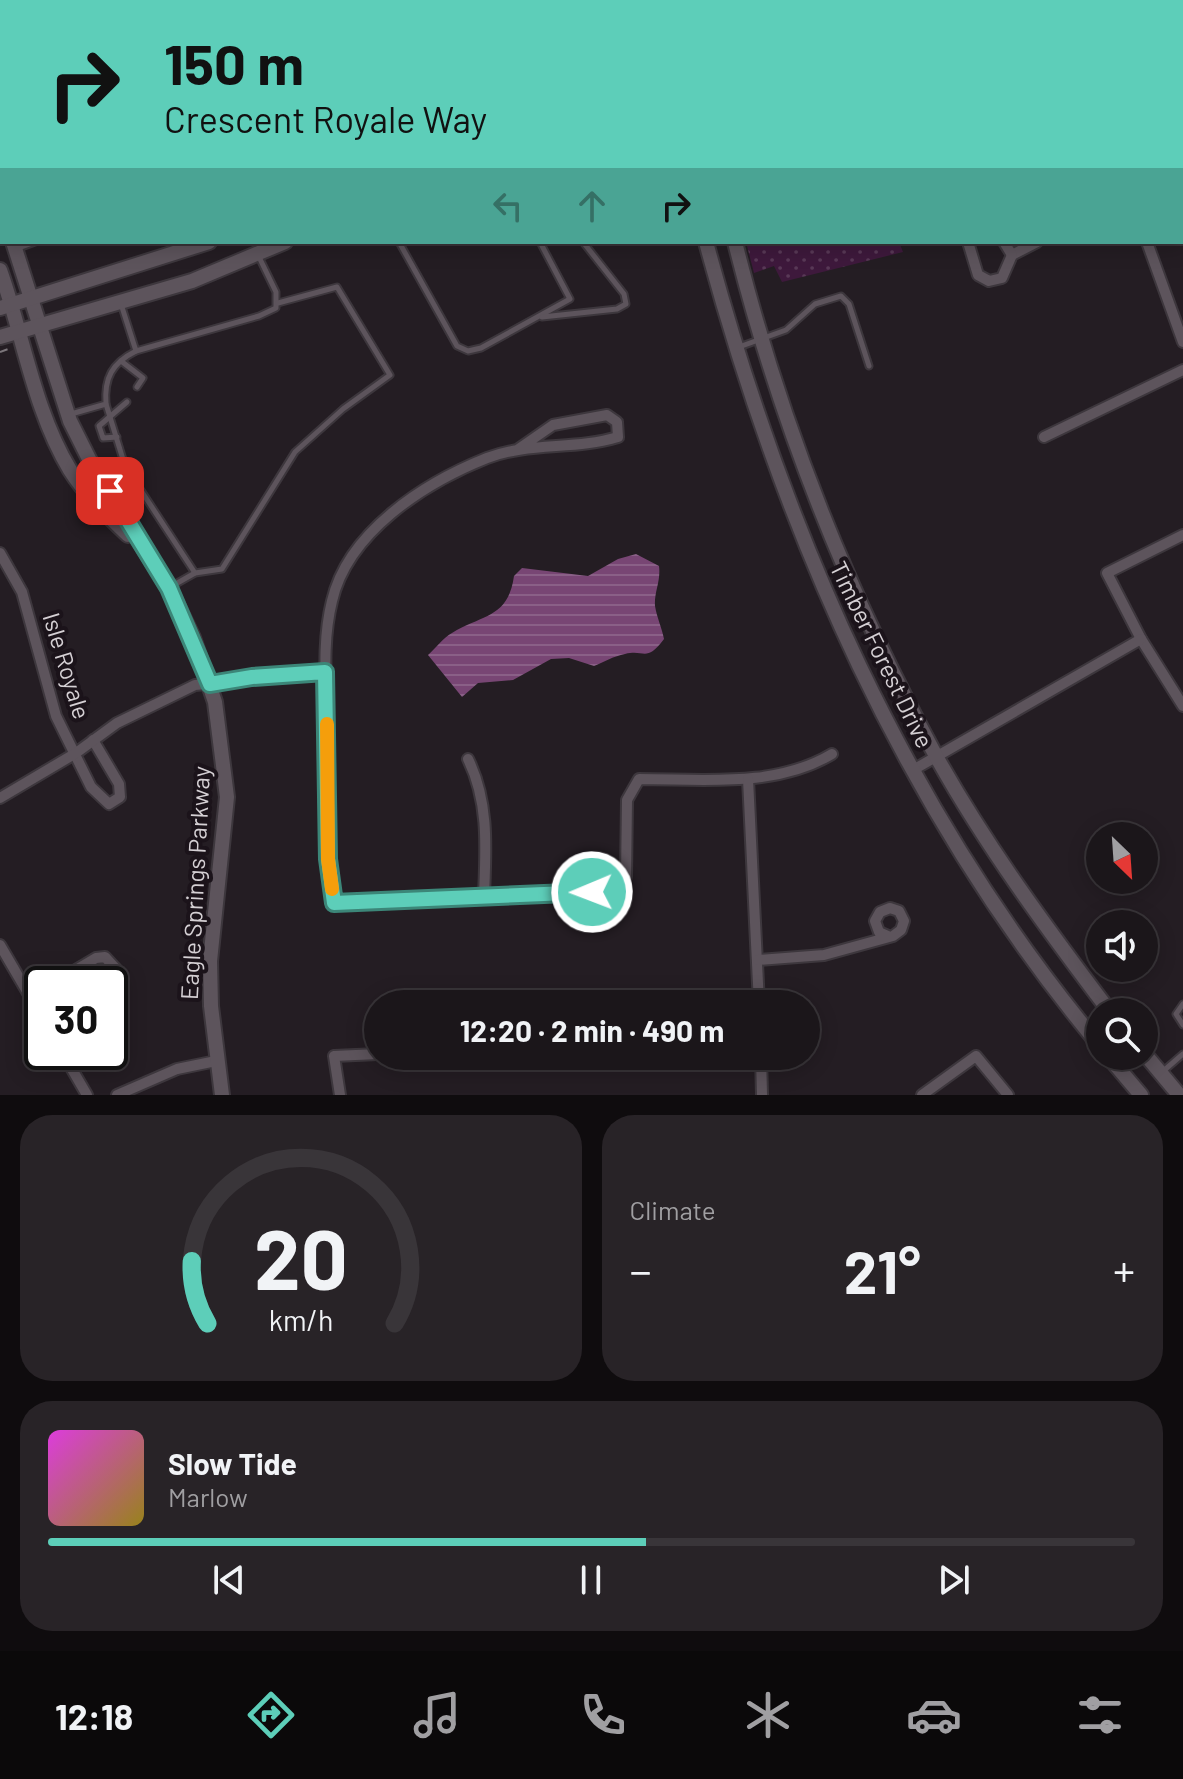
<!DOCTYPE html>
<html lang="en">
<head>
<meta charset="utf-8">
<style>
	:root { --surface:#1b161a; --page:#282327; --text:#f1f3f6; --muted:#a09fa2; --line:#393539; --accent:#5dceb9 }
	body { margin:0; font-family:Barlow,sans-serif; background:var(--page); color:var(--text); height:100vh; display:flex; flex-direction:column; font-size:30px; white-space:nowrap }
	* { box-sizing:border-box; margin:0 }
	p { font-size:26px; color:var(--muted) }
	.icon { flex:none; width:44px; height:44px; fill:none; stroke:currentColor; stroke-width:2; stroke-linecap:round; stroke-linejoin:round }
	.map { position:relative; height:1095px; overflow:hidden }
	.drawer { display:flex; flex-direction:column; gap:20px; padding:20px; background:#0f0c0e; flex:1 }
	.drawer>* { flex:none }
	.banner { position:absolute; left:0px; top:0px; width:1184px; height:244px; box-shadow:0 4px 20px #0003,0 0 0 2px var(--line); background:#5dceb9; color:#111; overflow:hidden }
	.needle { width:52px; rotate:155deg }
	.tools { position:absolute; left:1086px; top:822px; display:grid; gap:16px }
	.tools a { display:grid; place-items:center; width:72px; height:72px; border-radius:50%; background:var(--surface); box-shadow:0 4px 20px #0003,0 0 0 2px var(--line); font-size:40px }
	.speed { position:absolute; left:24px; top:966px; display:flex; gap:16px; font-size:40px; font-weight:700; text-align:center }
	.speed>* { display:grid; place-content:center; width:104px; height:104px; border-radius:50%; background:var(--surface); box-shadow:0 4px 20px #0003,0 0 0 2px var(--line); line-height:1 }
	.speed .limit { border:4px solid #111; border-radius:12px; background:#fff; color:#111 }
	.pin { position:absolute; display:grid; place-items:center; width:68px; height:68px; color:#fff; margin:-34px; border-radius:16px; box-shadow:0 4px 12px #0006 }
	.me { position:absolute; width:88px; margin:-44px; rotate:269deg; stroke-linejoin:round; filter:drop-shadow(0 0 6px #0008) }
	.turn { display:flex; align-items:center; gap:28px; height:168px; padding:0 32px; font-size:36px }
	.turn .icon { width:104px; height:104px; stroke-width:2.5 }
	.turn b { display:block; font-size:56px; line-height:68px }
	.lanes { display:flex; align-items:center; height:76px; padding:0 32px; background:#0003; justify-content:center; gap:40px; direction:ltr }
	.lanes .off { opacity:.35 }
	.big { font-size:60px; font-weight:700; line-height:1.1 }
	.drawer .card { flex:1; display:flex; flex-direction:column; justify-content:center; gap:12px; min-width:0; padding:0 28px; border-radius:32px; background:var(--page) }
	.drawer .dial { align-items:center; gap:0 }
	.dial svg { height:208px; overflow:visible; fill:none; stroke:var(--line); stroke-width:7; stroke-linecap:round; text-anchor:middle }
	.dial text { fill:var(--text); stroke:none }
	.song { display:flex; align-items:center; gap:24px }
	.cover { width:96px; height:96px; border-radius:12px; background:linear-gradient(135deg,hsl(300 70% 55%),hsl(50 70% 35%)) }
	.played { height:8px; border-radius:4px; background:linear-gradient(90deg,var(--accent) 55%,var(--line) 55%) }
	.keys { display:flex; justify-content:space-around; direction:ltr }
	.heat { display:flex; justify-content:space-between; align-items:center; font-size:44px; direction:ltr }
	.drawer .tiles { flex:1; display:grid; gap:20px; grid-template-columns:1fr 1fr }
	.card:last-child { grid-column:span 2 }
	.trip { position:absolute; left:364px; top:990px; width:456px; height:80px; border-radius:40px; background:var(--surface); box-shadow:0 4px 20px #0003,0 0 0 2px var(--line); font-weight:700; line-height:80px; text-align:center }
	.tabs { display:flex; height:128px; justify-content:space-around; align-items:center; background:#0b090a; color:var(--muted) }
	.tabs .icon { width:56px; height:56px }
	.tabs .current { color:var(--accent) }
	.tabs b { font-size:36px; color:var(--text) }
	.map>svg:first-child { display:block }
</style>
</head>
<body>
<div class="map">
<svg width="1183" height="1095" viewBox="0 0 1183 1095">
	<defs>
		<pattern id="grass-dots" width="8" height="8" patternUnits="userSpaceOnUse" patternTransform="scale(2)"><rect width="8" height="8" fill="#3e193c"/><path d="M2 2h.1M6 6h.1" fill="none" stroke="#593957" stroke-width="1.8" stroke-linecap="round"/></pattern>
		<pattern id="forest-crowns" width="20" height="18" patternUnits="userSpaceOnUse" patternTransform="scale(2)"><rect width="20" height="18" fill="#3e193c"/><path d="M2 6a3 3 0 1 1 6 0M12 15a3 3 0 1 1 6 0" fill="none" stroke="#593957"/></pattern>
		<pattern id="water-rules" width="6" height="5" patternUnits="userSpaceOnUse" patternTransform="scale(2)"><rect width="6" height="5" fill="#784674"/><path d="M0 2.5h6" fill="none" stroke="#8a6087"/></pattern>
	</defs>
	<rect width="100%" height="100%" fill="#241d23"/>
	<!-- grass -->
	<path fill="url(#grass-dots)" d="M746 242H899L903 252 782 282 774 266 754 273Z"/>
	<!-- forest -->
	<path fill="url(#forest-crowns)" d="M0 0H632V2H2L0 76Z"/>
	<!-- water -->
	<path fill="url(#water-rules)" d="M636 554 659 566C661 581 654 592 655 606 657 618 662 628 664 639 646 663 645 649 625 654 614 656 604 662 594 666L569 658 551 659 513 680 478 683 462 697 428 655C436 648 443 638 452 633 484 614 508 618 514 576L522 568 588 576 618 559Z"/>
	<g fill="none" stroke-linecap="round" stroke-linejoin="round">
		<!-- lane casing -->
		<g stroke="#3d373d" stroke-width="9">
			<g id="lane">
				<path d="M963 0V2"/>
				<path d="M1139 0 1140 2"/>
				<path d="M1182 42 1183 41"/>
				<path d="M399 242 457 346 468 351 481 348 570 299 540 242"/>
				<path d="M16 249 35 242"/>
				<path d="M121 304 136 351 259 316 276 308V292L258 255"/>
				<path d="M542 317 617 309 626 304 624 294 583 242"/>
				<path d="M739 347 786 330 815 304 841 296 849 304 869 366"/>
				<path d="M121 361 143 378 137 387"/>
				<path d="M106 404 125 466 195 573"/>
				<path d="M71 414 106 404C104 378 112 363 136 351"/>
				<path d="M117 437 103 438 99 426 127 402"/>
				<path d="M172 586 195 573 222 569 295 452 343 409 390 375 337 287 278 303"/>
				<path d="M1183 1004 1176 1014 1183 1025"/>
				<path d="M1161 1073 1183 1054"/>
			</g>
		</g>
		<!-- street casing -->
		<g stroke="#3d373d" stroke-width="14">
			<g id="street">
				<path d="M34 0V2"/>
				<path d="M1060 0 1061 2"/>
				<path d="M0 54 2 56"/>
				<path d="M0 89 2 88"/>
				<path d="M1182 167H1183"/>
				<path d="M968 242 978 275 989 281 1002 278 1012 255 1037 242"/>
				<path d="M1004 242 1012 255"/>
				<path d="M1147 242 1183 342"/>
				<path d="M1044 437 1183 370"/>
				<path d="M517 450 553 425 607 415 617 422 618 437C575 450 528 442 487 458 424 483 348 532 332 601 321 645 327 690 327 734 327 791 325 848 334 903L600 892 615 888 626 877 627 800 639 779C704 779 775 788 832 754"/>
				<path d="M1183 535 1107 573 1141 639 1183 706"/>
				<path d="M0 553 22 592 56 716 91 787 109 804 120 797 119 784 93 740"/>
				<path d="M468 759C489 802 486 847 484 895"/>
				<path d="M913 770 1141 639"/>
				<path d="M748 779 759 1004"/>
				<path d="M0 798 76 753 117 723 195 685 325 672"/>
				<path d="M0 945 42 1017"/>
				<path d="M758 960 824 955 893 936 901 930 904 921 899 911 890 908 880 912 875 921 879 932 888 936"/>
				<path d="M52 984 96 958 105 957 117 970 110 984"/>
				<path d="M62 1052 87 1095"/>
				<path d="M761 1056 762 1095"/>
				<path d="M117 1095 177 1069 216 1061"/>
				<path d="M340 1095 334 1056 378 1054"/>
				<path d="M922 1095 976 1056 1008 1095"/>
			</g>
		</g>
		<!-- secondary casing -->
		<g stroke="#3d373d" stroke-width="18">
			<g id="secondary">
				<path d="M653 0V2"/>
				<path d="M679 0 680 2"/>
				<path d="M810 2 818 0"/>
				<path d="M918 2 924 0"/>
				<path d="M0 208 2 213"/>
				<path d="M13 242 70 421 96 473 169 588 193 638 215 702 227 797 210 961 211 1006 222 1095"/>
				<path d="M706 242C784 533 905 812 1100 1046"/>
				<path d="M735 242C779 420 848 594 936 756 986 846 1048 930 1110 1012"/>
				<path d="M0 270C23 334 34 411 70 470 85 494 107 515 128 535"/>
				<path d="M0 308 209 242"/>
				<path d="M0 337 192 281 285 242"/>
				<path d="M1144 1053 1179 1095"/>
				<path d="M1108 1056 1141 1095"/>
			</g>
		</g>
		<!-- path -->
		<path stroke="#7c767b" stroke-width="2" stroke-dasharray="8 4" stroke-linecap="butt" d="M0 352 11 348"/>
		<!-- lane -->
		<use href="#lane" stroke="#5d545c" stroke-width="5"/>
		<!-- street -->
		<use href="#street" stroke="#5d545c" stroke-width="10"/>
		<!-- secondary -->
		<use href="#secondary" stroke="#5d545c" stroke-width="14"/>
	</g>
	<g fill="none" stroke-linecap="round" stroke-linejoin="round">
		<!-- route casing -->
		<g stroke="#3c8678" stroke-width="20">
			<path id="route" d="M110 491 169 588 210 684 252 677 325 672 328 859 334 903 592 892"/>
		</g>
		<!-- route -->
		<use href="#route" stroke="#5dceb9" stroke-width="14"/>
		<!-- slow -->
		<path stroke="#f59e0b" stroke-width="14" d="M327 724 328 859 332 889"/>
	</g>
	<g text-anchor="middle" stroke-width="8" stroke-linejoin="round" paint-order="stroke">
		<!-- street labels -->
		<g font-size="24" fill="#d5d0d4" stroke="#1b131a">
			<text transform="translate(881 655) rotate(64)" y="8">Timber Forest Drive</text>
			<text transform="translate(66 666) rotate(73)" y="8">Isle Royale</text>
			<text transform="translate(196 883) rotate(-87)" y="8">Eagle Springs Parkway</text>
		</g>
	</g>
</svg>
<div class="tools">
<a><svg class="needle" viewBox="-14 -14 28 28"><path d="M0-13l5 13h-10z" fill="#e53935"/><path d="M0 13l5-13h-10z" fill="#a09fa2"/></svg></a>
<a><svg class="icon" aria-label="sound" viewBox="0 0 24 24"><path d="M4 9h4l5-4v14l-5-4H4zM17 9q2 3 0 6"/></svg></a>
<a><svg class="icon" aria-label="search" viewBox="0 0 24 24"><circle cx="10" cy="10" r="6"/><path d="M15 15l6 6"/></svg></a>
</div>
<div class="speed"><div class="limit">30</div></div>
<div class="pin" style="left:110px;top:491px;background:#d93025"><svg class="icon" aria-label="arrive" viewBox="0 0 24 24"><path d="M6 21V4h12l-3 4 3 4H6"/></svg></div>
<svg class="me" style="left:592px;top:892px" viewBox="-20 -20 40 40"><circle r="17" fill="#5dceb9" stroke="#fff" stroke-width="3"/><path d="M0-11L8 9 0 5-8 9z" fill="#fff"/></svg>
<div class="trip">12:20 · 2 min · 490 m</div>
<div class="banner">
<div class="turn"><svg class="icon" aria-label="right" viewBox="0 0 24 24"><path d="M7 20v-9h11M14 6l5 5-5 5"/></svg><div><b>150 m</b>Crescent Royale Way</div></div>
<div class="lanes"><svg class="icon off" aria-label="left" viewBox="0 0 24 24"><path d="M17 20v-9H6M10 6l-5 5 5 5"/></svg><svg class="icon off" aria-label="ahead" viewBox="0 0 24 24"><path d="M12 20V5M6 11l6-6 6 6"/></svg><svg class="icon" aria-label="right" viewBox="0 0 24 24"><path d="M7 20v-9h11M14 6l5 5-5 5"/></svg></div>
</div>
</div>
<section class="drawer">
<div class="tiles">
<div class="card dial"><svg viewBox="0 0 100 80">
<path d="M14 69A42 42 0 1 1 86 69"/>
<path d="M14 69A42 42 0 0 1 8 45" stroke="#5dceb9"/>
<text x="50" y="56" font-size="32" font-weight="700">20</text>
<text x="50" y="72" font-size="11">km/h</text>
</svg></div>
<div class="card"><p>Climate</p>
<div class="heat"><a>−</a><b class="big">21°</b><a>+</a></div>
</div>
<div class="card">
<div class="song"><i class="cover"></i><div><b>Slow Tide</b><p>Marlow</p></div></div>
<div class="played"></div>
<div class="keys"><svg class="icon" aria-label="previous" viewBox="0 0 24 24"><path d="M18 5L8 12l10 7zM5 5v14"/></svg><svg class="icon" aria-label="pause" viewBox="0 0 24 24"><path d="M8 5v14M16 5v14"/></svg><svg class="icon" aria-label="next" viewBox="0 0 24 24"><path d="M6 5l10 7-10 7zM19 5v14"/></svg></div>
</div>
</div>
</section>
<nav class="tabs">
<b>12:18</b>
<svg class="icon current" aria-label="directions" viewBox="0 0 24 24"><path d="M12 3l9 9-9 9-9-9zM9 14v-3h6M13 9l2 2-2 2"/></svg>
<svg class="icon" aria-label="music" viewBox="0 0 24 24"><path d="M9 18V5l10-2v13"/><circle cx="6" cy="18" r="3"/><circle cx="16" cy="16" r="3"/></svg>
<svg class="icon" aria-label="phone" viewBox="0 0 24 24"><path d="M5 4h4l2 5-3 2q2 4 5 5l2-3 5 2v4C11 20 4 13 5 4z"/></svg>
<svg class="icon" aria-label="climate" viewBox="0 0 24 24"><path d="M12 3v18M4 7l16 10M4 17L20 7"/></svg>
<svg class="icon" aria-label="car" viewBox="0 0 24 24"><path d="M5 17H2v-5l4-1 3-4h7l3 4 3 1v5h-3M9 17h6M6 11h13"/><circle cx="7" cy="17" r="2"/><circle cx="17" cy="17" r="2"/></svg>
<svg class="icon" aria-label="filters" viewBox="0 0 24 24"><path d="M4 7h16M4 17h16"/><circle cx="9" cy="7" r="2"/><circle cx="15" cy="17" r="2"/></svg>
</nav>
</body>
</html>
